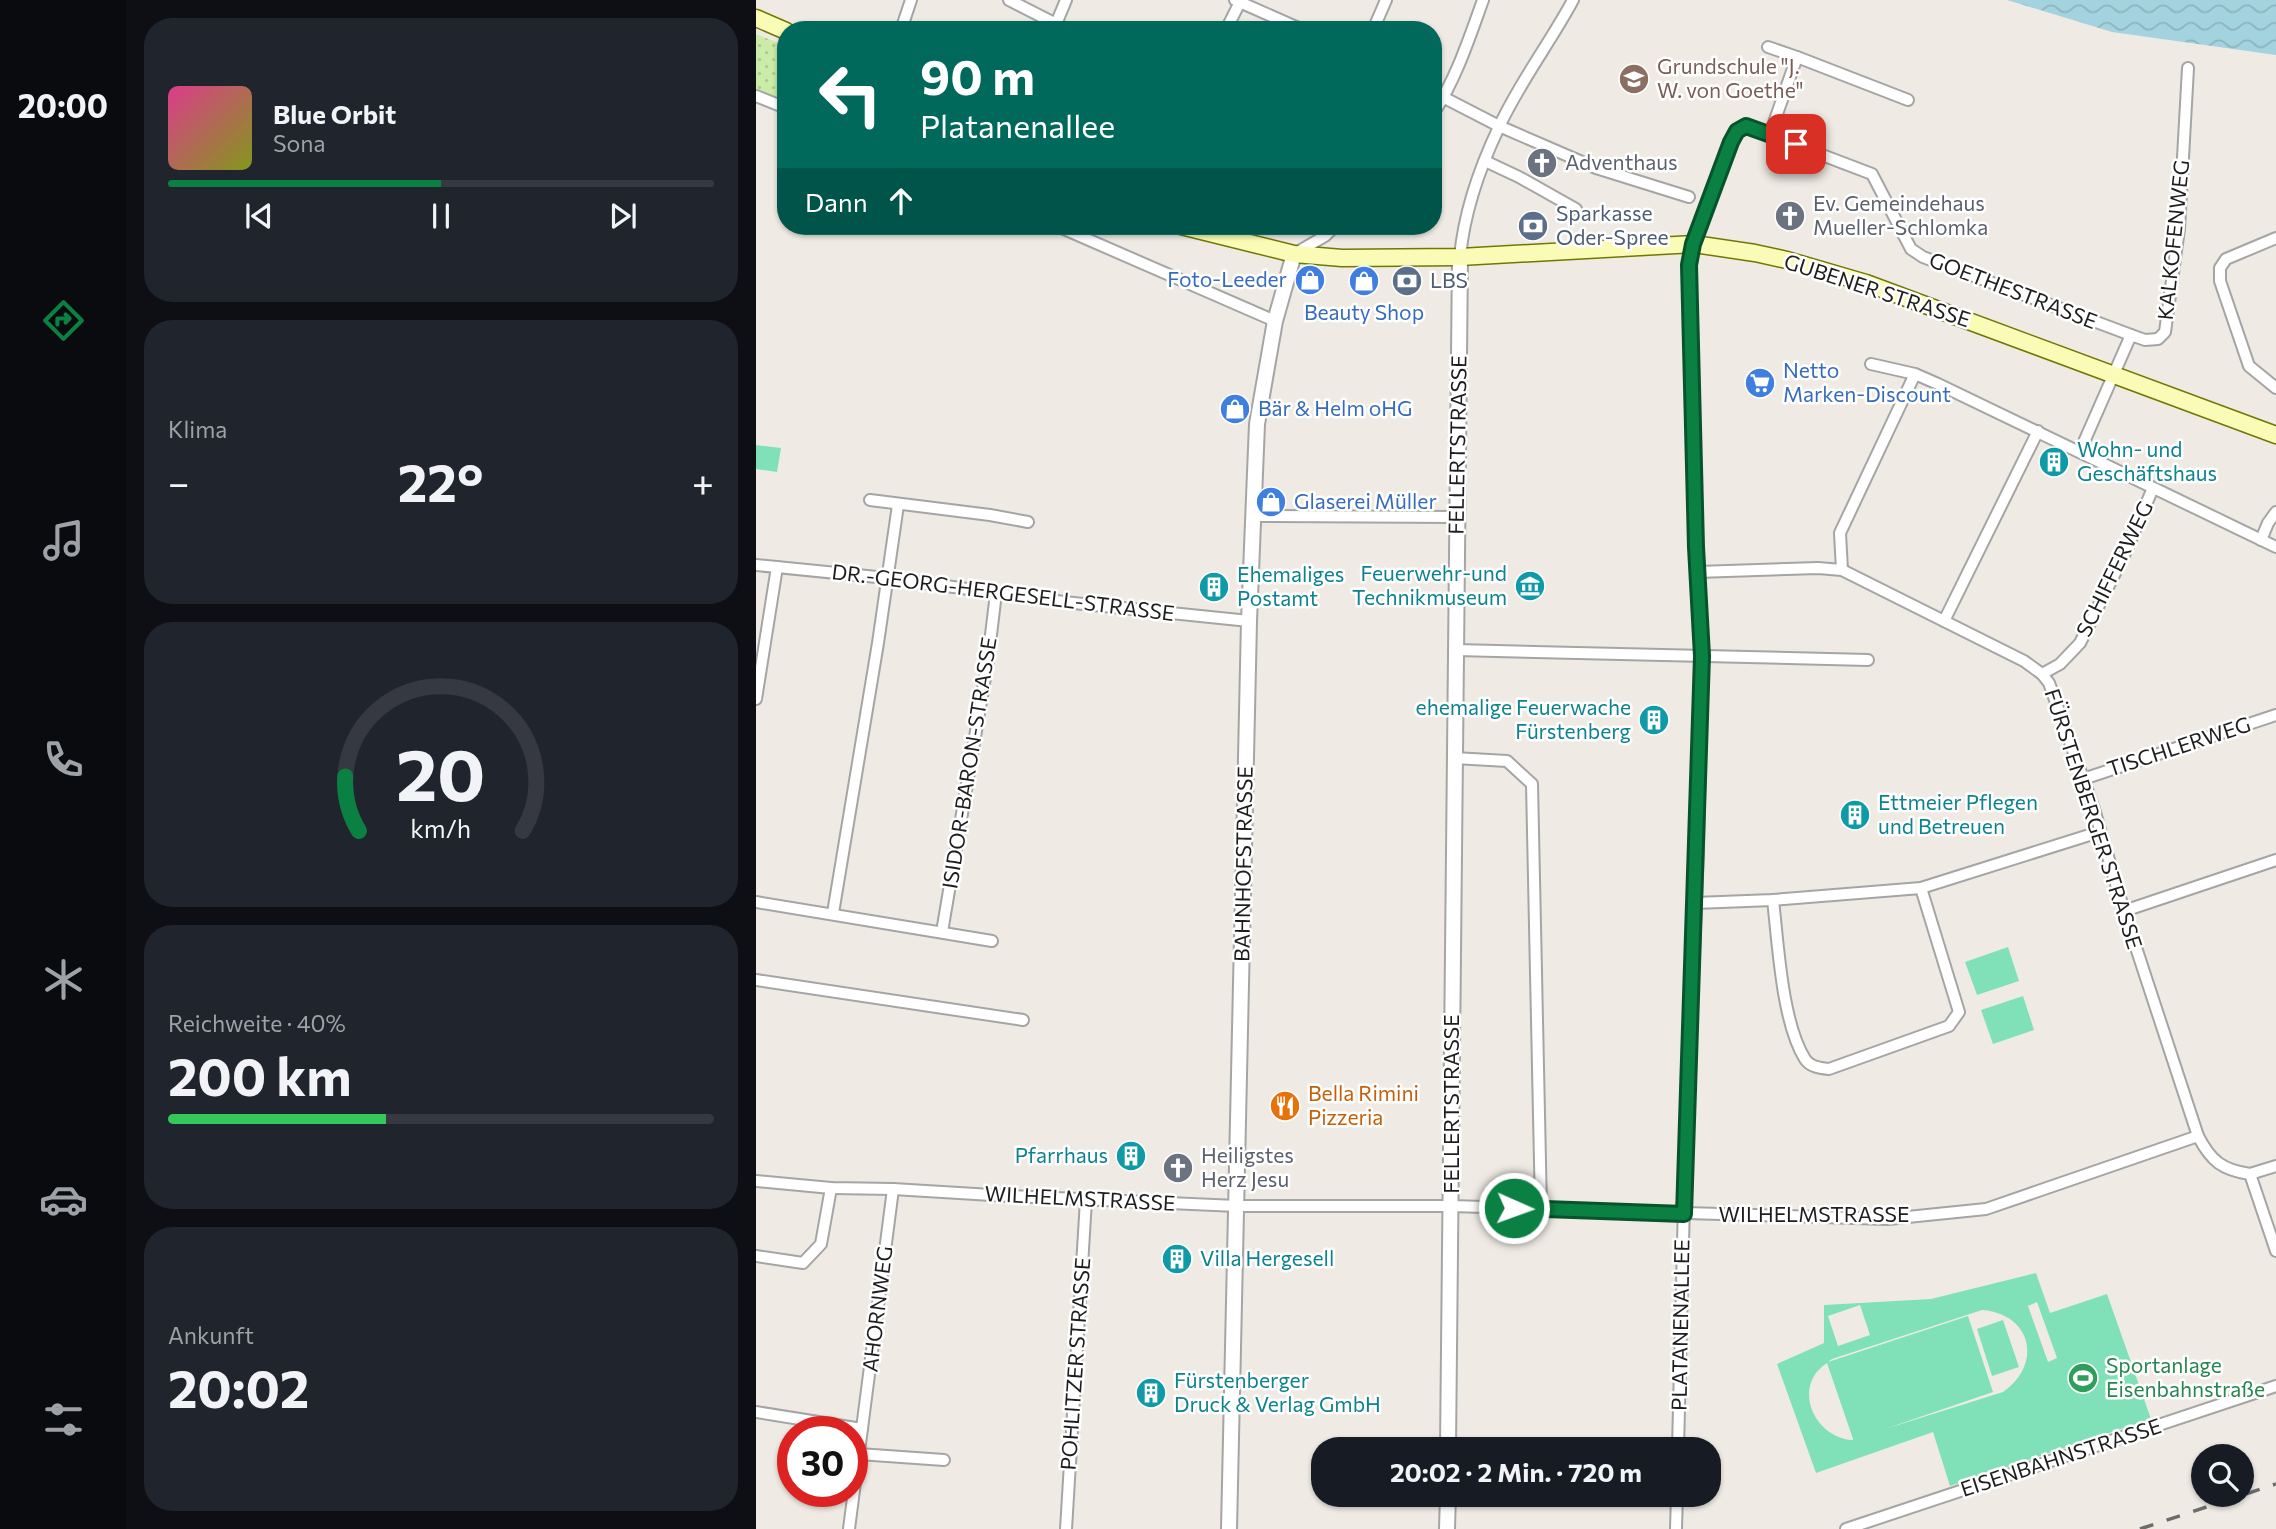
<!DOCTYPE html>
<html lang="de">
<head>
<meta charset="utf-8">
<style>
	:root { --surface:#171b24; --page:#20242c; --text:#f1f3f6; --muted:#9ea1a6; --line:#363941; --accent:#0b8043 }
	body { margin:0; font-family:Commissioner,sans-serif; background:var(--page); color:var(--text); height:100vh; display:flex; flex-direction:column; font-size:26px; white-space:nowrap }
	* { box-sizing:border-box; margin:0 }
	p { font-size:23px; color:var(--muted) }
	.icon { flex:none; width:38px; height:38px; fill:none; stroke:currentColor; stroke-width:2; stroke-linecap:round; stroke-linejoin:round }
	.map { position:relative; flex:1; overflow:hidden }
	.panel { display:flex; flex-direction:column; gap:18px; padding:18px; background:#0d0f14; width:630px }
	.panel>* { flex:none }
	.guide { position:absolute; left:21px; top:21px; width:665px; height:214px; border-radius:28px; box-shadow:0 2px 5px #0004; background:#00695c; color:#fff; overflow:hidden }
	.buttons { position:absolute; left:1435px; top:1444px; display:grid; gap:14px }
	.buttons a { display:grid; place-items:center; width:63px; height:63px; border-radius:50%; background:var(--surface); box-shadow:0 2px 5px #0004; font-size:35px }
	.speed { position:absolute; left:21px; top:1416px; display:flex; gap:14px; font-size:35px; font-weight:700; text-align:center }
	.speed>* { display:grid; place-content:center; width:91px; height:91px; border-radius:50%; background:var(--surface); box-shadow:0 2px 5px #0004; line-height:1 }
	.speed .limit { border:10px solid #d22; background:#fff; color:#111 }
	.pin { position:absolute; display:grid; place-items:center; width:60px; height:60px; color:#fff; margin:-30px; border-radius:14px; box-shadow:0 4px 10px #0006 }
	.me { position:absolute; width:77px; margin:-38px; rotate:92deg; stroke-linejoin:round; filter:drop-shadow(0 0 5px #0008) }
	.turn { display:flex; align-items:center; gap:24px; height:147px; padding:0 28px; font-size:32px }
	.turn .icon { width:91px; height:91px; stroke-width:2.5 }
	.turn b { display:block; font-size:49px; line-height:60px }
	.then { display:flex; align-items:center; height:66px; padding:0 28px; background:#0003; gap:14px; font-size:26px }
	.big { font-size:52px; font-weight:700; line-height:1.1 }
	.panel .widget { flex:1; display:flex; flex-direction:column; justify-content:center; gap:10px; min-width:0; padding:0 24px; border-radius:28px; background:var(--page) }
	.panel .dial { align-items:center; gap:0 }
	.dial svg { height:182px; overflow:visible; fill:none; stroke:var(--line); stroke-width:7; stroke-linecap:round; text-anchor:middle }
	.dial text { fill:var(--text); stroke:none }
	.song { display:flex; align-items:center; gap:21px }
	.cover { width:84px; height:84px; border-radius:10px; background:linear-gradient(135deg,hsl(330 70% 55%),hsl(70 70% 35%)) }
	.played { height:7px; border-radius:4px; background:linear-gradient(90deg,var(--accent) 50%,var(--line) 50%) }
	.keys { display:flex; justify-content:space-around; direction:ltr }
	.heat { display:flex; justify-content:space-between; align-items:center; font-size:38px; direction:ltr }
	.charge { height:10px; border-radius:5px; background:linear-gradient(90deg,#34c759 40%,var(--line) 0) }
	.trip { position:absolute; left:555px; top:1437px; width:410px; height:70px; border-radius:28px; background:var(--surface); box-shadow:0 2px 5px #0004; font-weight:700; line-height:70px; text-align:center }
	main { display:flex; flex:1; min-height:0 }
	.menu { display:flex; flex-direction:column; width:126px; justify-content:space-around; align-items:center; background:#090b0e; color:var(--muted) }
	.menu .icon { width:49px; height:49px }
	.menu .selected { color:var(--accent) }
	.menu b { font-size:32px; color:var(--text) }
	.map>svg:first-child { display:block }
</style>
</head>
<body>
<main>
<nav class="menu">
<b>20:00</b>
<svg class="icon selected" aria-label="directions" viewBox="0 0 24 24"><path d="M12 3l9 9-9 9-9-9zM9 14v-3h6M13 9l2 2-2 2"/></svg>
<svg class="icon" aria-label="music" viewBox="0 0 24 24"><path d="M9 18V5l10-2v13"/><circle cx="6" cy="18" r="3"/><circle cx="16" cy="16" r="3"/></svg>
<svg class="icon" aria-label="phone" viewBox="0 0 24 24"><path d="M5 4h4l2 5-3 2q2 4 5 5l2-3 5 2v4C11 20 4 13 5 4z"/></svg>
<svg class="icon" aria-label="climate" viewBox="0 0 24 24"><path d="M12 3v18M4 7l16 10M4 17L20 7"/></svg>
<svg class="icon" aria-label="car" viewBox="0 0 24 24"><path d="M5 17H2v-5l4-1 3-4h7l3 4 3 1v5h-3M9 17h6M6 11h13"/><circle cx="7" cy="17" r="2"/><circle cx="17" cy="17" r="2"/></svg>
<svg class="icon" aria-label="filters" viewBox="0 0 24 24"><path d="M4 7h16M4 17h16"/><circle cx="9" cy="7" r="2"/><circle cx="15" cy="17" r="2"/></svg>
</nav>
<section class="panel">
<div class="widget">
<div class="song"><i class="cover"></i><div><b>Blue Orbit</b><p>Sona</p></div></div>
<div class="played"></div>
<div class="keys"><svg class="icon" aria-label="previous" viewBox="0 0 24 24"><path d="M18 5L8 12l10 7zM5 5v14"/></svg><svg class="icon" aria-label="pause" viewBox="0 0 24 24"><path d="M8 5v14M16 5v14"/></svg><svg class="icon" aria-label="next" viewBox="0 0 24 24"><path d="M6 5l10 7-10 7zM19 5v14"/></svg></div>
</div>
<div class="widget"><p>Klima</p>
<div class="heat"><a>−</a><b class="big">22°</b><a>+</a></div>
</div>
<div class="widget dial"><svg viewBox="0 0 100 80">
<path d="M14 69A42 42 0 1 1 86 69"/>
<path d="M14 69A42 42 0 0 1 8 45" stroke="#0b8043"/>
<text x="50" y="56" font-size="32" font-weight="700">20</text>
<text x="50" y="72" font-size="11">km/h</text>
</svg></div>
<div class="widget"><p>Reichweite · 40%</p><b class="big">200 km</b><div class="charge"></div></div>
<div class="widget"><p>Ankunft</p><b class="big">20:02</b></div>
</section>
<div class="map">
<svg width="1520" height="1529" viewBox="0 0 1520 1529">
	<defs>
		<pattern id="grass-dots" width="8" height="8" patternUnits="userSpaceOnUse" patternTransform="scale(1.75)"><rect width="8" height="8" fill="#cbeba8"/><path d="M2 2h.1M6 6h.1" fill="none" stroke="#aec990" stroke-width="1.8" stroke-linecap="round"/></pattern>
		<pattern id="water-waves" width="16" height="10" patternUnits="userSpaceOnUse" patternTransform="scale(1.75)"><rect width="16" height="10" fill="#a3d3de"/><path d="M0 5q4-4 8 0t8 0" fill="none" stroke="#8cb5be"/></pattern>
	</defs>
	<rect width="100%" height="100%" fill="#efebe4"/>
	<!-- grass -->
	<path fill="url(#grass-dots)" d="M0 34 30 46V102L0 89Z"/>
	<!-- pitch -->
	<g fill="#80e1b8" fill-rule="evenodd">
		<path d="M0 445 25 448 21 472 0 469Z"/>
		<path d="M1252 947 1263 981 1221 995 1209 962Z"/>
		<path d="M1267 996 1278 1030 1237 1044 1225 1010Z"/>
		<path d="M1280 1273 1294 1313 1351 1294 1395 1419 1194 1486 1177 1432 1060 1473 1021 1364 1068 1343V1305L1175 1299ZM1281 1302 1301 1358 1292 1362 1272 1306ZM1104 1305 1114 1335 1082 1346 1072 1316ZM1226 1310C1276 1314 1287 1364 1247 1392L1129 1429 1237 1392 1212 1316 1072 1362 1076 1359ZM1071 1363 1097 1439V1440C1058 1438 1035 1386 1071 1363Z"/>
		<path d="M1247 1320 1263 1367 1236 1376 1221 1329Z"/>
	</g>
	<!-- water -->
	<path fill="url(#water-waves)" d="M1251 0H1520V55L1356 32Z"/>
	<g fill="none" stroke-linecap="round" stroke-linejoin="round">
		<!-- minor casing -->
		<g stroke="#a5a5a5" stroke-width="14">
			<g id="minor">
				<path d="M253 0 312 30"/>
				<path d="M479 0 547 30"/>
				<path d="M300 24 310 0"/>
				<path d="M145 30 155 0"/>
				<path d="M470 30 485 0"/>
				<path d="M617 30 630 0"/>
				<path d="M1012 47 1041 57 1014 134"/>
				<path d="M1041 57 1152 100"/>
				<path d="M677 92 743 126 840 168 933 197"/>
				<path d="M0 96 30 108"/>
				<path d="M677 114C700 79 713 39 727 0"/>
				<path d="M729 161 763 177 820 209"/>
				<path d="M301 226 519 321"/>
				<path d="M1520 238 1470 259 1464 268V281L1493 366 1520 388"/>
				<path d="M538 254 569 236 579 226"/>
				<path d="M704 257C708 213 724 167 743 127 763 83 794 43 817 0"/>
				<path d="M1115 364 1159 374 1182 384 1520 547"/>
				<path d="M1324 451 1375 335 1389 340 1402 339 1409 332 1423 229 1432 68"/>
				<path d="M114 500 234 515 272 522"/>
				<path d="M497 516 701 517"/>
				<path d="M1505 540 1512 523 1520 512"/>
				<path d="M0 565 131 578 308 602 493 621"/>
				<path d="M1086 570 1084 533 1159 374"/>
				<path d="M941 572 1062 568 1086 570 1268 661 1286 674 1293 683 1338 809 1368 911 1442 1136C1455 1161 1466 1170 1494 1174L1520 1251"/>
				<path d="M1188 621 1282 431"/>
				<path d="M700 650 1112 660"/>
				<path d="M1286 674 1304 664 1324 643 1370 551 1397 488"/>
				<path d="M0 699 21 567"/>
				<path d="M698 758 751 761 776 784 785 1209"/>
				<path d="M1327 779 1520 715"/>
				<path d="M1017 900C1022 943 1026 1023 1049 1059 1054 1067 1064 1068 1073 1069L1193 1026 1203 1012 1165 888"/>
				<path d="M0 902 236 941"/>
				<path d="M939 903 1017 900 1165 888 1343 832"/>
				<path d="M1368 911 1520 860"/>
				<path d="M77 913 122 643 142 505"/>
				<path d="M186 932 232 660 240 593"/>
				<path d="M0 980 267 1020"/>
				<path d="M1494 1174 1520 1166"/>
				<path d="M0 1181 75 1188 137 1189 252 1196 481 1206H695L1132 1219 1230 1209 1442 1136"/>
				<path d="M0 1256 47 1263 65 1244 75 1188"/>
				<path d="M0 1412 106 1429"/>
				<path d="M922 1449 928 1203 942 851 946 656 941 572 933 265 938 244 977 136 990 126 1116 174 1155 249 1167 257 1375 335"/>
				<path d="M103 1454 188 1460"/>
				<path d="M93 1529 137 1189"/>
				<path d="M310 1529 330 1200"/>
				<path d="M920 1529 921 1494"/>
				<path d="M1090 1529 1520 1386"/>
			</g>
		</g>
		<!-- tertiary casing -->
		<g stroke="#a5a5a5" stroke-width="18">
			<g id="tertiary">
				<path d="M692 1449 704 257"/>
				<path d="M473 1529 493 621 501 424 519 321 538 254"/>
				<path d="M691 1529 692 1494"/>
			</g>
		</g>
		<!-- secondary casing -->
		<g stroke="#707802" stroke-width="19">
			<g id="secondary">
				<path d="M0 18 30 31"/>
				<path d="M425 226 538 254 586 258 704 257 938 244 999 253 1031 260 1110 283 1520 435"/>
			</g>
		</g>
		<!-- minor -->
		<use href="#minor" stroke="#fff" stroke-width="10"/>
		<!-- tertiary -->
		<use href="#tertiary" stroke="#fff" stroke-width="14"/>
		<!-- secondary -->
		<use href="#secondary" stroke="#fafbb6" stroke-width="16"/>
		<!-- rail -->
		<path stroke="#6c6c6c" stroke-width="3.5" stroke-dasharray="14 14" stroke-linecap="butt" d="M1384 1529 1520 1484"/>
	</g>
	<g fill="none" stroke-linecap="round" stroke-linejoin="round">
		<!-- route casing -->
		<g stroke="#07532c" stroke-width="18">
			<path id="route" d="M758 1208 928 1214 946 656 940 547 933 265 937 244 975 142 981 131 990 126 1040 144"/>
		</g>
		<!-- route -->
		<use href="#route" stroke="#0b8043" stroke-width="12"/>
	</g>
	<!-- icons -->
	<defs>
		<g id="school-disc" transform="scale(1.575)"><circle r="9.5" fill="#8d6e63" stroke="#fff"/><path d="M0-5L7-2L0 1L-7-2ZM-4 1L0 2.5L4 1V4Q0 6-4 4Z" fill="#fff"/></g>
		<g id="church-disc" transform="scale(1.575)"><circle r="9.5" fill="#6b7280" stroke="#fff"/><path d="M-1.2-6h2.4v3.5h3.3v2.4h-3.3V6h-2.4V-.1h-3.3v-2.4h3.3Z" fill="#fff"/></g>
		<g id="bank-disc" transform="scale(1.575)"><circle r="9.5" fill="#5c6f8a" stroke="#fff"/><path d="M-6-4H6V4H-6ZM0-2.3a2.3 2.3 0 1 0 0 4.6a2.3 2.3 0 1 0 0-4.6Z" fill="#fff"/></g>
		<g id="shop-disc" transform="scale(1.575)"><circle r="9.5" fill="#3f7fe0" stroke="#fff"/><path d="M-5-2.5h2.3a2.7 3.5 0 0 1 5.4 0H5L5.5 6h-11ZM-1.5-2.5h3a1.5 2.3 0 0 0-3 0Z" fill="#fff"/></g>
		<g id="supermarket-disc" transform="scale(1.575)"><circle r="9.5" fill="#3f7fe0" stroke="#fff"/><path d="M-6-5.5h2.5l.6 2H6L4.5 2H-2.5L-4.4-4H-6ZM-1.5 3.2a1.3 1.3 0 1 0 .1 0ZM3 3.2a1.3 1.3 0 1 0 .1 0Z" fill="#fff"/></g>
		<g id="building-disc" transform="scale(1.575)"><circle r="9.5" fill="#0f9aa8" stroke="#fff"/><path d="M-4-6H4V6H1V3H-1V6H-4ZM-2.5-4.3h1.7v1.8h-1.7ZM.8-4.3h1.7v1.8H.8ZM-2.5-1h1.7V.8h-1.7ZM.8-1h1.7V.8H.8Z" fill="#fff"/></g>
		<g id="museum-disc" transform="scale(1.575)"><circle r="9.5" fill="#0f9aa8" stroke="#fff"/><path d="M0-6L6-3V-2H-6V-3ZM-5-1h2V3h-2ZM-1-1h2V3h-2ZM3-1h2V3H3ZM-6 4H6V6H-6Z" fill="#fff"/></g>
		<g id="restaurant-disc" transform="scale(1.575)"><circle r="9.5" fill="#e8710a" stroke="#fff"/><path d="M-5-6h1v4h1v-4h1v4h1v-4h1v5L-1.5 .5V6h-2V.5L-5-1ZM5-6V6H3V1.5H1.5Q1.5-4 5-6Z" fill="#fff"/></g>
		<g id="stadium-disc" transform="scale(1.575)"><circle r="9.5" fill="#2e9e5b" stroke="#fff"/><path d="M0-5a6.5 5 0 1 0 0 10a6.5 5 0 1 0 0-10ZM-3.5-1.8h7v3.6h-7Z" fill="#fff"/></g>
	</defs>
	<g fill-rule="evenodd">
		<use href="#school-disc" x="878" y="79"/>
		<use href="#church-disc" x="786" y="163"/>
		<use href="#church-disc" x="1034" y="216"/>
		<use href="#bank-disc" x="777" y="226"/>
		<use href="#shop-disc" x="554" y="280"/>
		<use href="#shop-disc" x="608" y="281"/>
		<use href="#bank-disc" x="651" y="281"/>
		<use href="#supermarket-disc" x="1004" y="383"/>
		<use href="#shop-disc" x="479" y="409"/>
		<use href="#building-disc" x="1298" y="462"/>
		<use href="#shop-disc" x="515" y="502"/>
		<use href="#museum-disc" x="774" y="586"/>
		<use href="#building-disc" x="458" y="587"/>
		<use href="#building-disc" x="898" y="720"/>
		<use href="#building-disc" x="1099" y="815"/>
		<use href="#restaurant-disc" x="529" y="1106"/>
		<use href="#building-disc" x="375" y="1156"/>
		<use href="#church-disc" x="422" y="1168"/>
		<use href="#building-disc" x="421" y="1259"/>
		<use href="#stadium-disc" x="1327" y="1378"/>
		<use href="#building-disc" x="395" y="1393"/>
	</g>
	<g text-anchor="middle" stroke-width="5" stroke-linejoin="round" paint-order="stroke">
		<!-- education labels -->
		<g font-size="21" fill="#785e54" stroke="#fff" text-anchor="start">
			<text x="901" y="74">Grundschule "J.<tspan x="901" dy="24">W. von Goethe"</tspan></text>
		</g>
		<!-- worship labels -->
		<g font-size="21" fill="#5b616d" stroke="#fff" text-anchor="start">
			<text x="809" y="170">Adventhaus</text>
			<text x="1057" y="211">Ev. Gemeindehaus<tspan x="1057" dy="24">Mueller-Schlomka</tspan></text>
			<text x="445" y="1163">Heiligstes<tspan x="445" dy="24">Herz Jesu</tspan></text>
		</g>
		<!-- service labels -->
		<g font-size="21" fill="#4e5e75" stroke="#fff" text-anchor="start">
			<text x="800" y="221">Sparkasse<tspan x="800" dy="24">Oder-Spree</tspan></text>
			<text x="674" y="288">LBS</text>
		</g>
		<!-- street labels -->
		<g font-size="21" fill="#1e1e1e" stroke="#fff">
			<text transform="translate(1418 240) rotate(-84)" y="7">KALKOFENWEG</text>
			<text transform="translate(1121 291) rotate(18)" y="7">GUBENER STRASSE</text>
			<text transform="translate(1257 291) rotate(21)" y="7">GOETHESTRASSE</text>
			<text transform="translate(702 445) rotate(-89)" y="7">FELLERTSTRASSE</text>
			<text transform="translate(1359 569) rotate(-64)" y="7">SCHIFFERWEG</text>
			<text transform="translate(247 593) rotate(7)" y="7">DR.-GEORG-HERGESELL-STRASSE</text>
			<text transform="translate(1423 747) rotate(-18)" y="7">TISCHLERWEG</text>
			<text transform="translate(214 763) rotate(-81)" y="7">ISIDOR-BARON-STRASSE</text>
			<text transform="translate(1337 819) rotate(72)" y="7">FÜRSTENBERGER STRASSE</text>
			<text transform="translate(488 864) rotate(-89)" y="7">BAHNHOFSTRASSE</text>
			<text transform="translate(696 1104) rotate(-90)" y="7">FELLERTSTRASSE</text>
			<text transform="translate(324 1199) rotate(3)" y="7">WILHELMSTRASSE</text>
			<text x="1058" y="1222">WILHELMSTRASSE</text>
			<text transform="translate(122 1309) rotate(-83)" y="7">AHORNWEG</text>
			<text transform="translate(925 1325) rotate(-89)" y="7">PLATANENALLEE</text>
			<text transform="translate(320 1364) rotate(-86)" y="7">POHLITZER STRASSE</text>
			<text transform="translate(1305 1458) rotate(-18)" y="7">EISENBAHNSTRASSE</text>
		</g>
		<!-- shop labels -->
		<g font-size="21" fill="#366cbe" stroke="#fff" text-anchor="start">
			<text x="531" y="287" text-anchor="end">Foto-Leeder</text>
			<text x="608" y="320" text-anchor="middle">Beauty Shop</text>
			<text x="1027" y="378">Netto<tspan x="1027" dy="24">Marken-Discount</tspan></text>
			<text x="502" y="416">Bär &amp; Helm oHG</text>
			<text x="538" y="509">Glaserei Müller</text>
		</g>
		<!-- culture labels -->
		<g font-size="21" fill="#0d838f" stroke="#fff" text-anchor="start">
			<text x="1321" y="457">Wohn- und<tspan x="1321" dy="24">Geschäftshaus</tspan></text>
			<text x="751" y="581" text-anchor="end">Feuerwehr-und<tspan x="751" dy="24">Technikmuseum</tspan></text>
			<text x="481" y="582">Ehemaliges<tspan x="481" dy="24">Postamt</tspan></text>
			<text x="875" y="715" text-anchor="end">ehemalige Feuerwache<tspan x="875" dy="24">Fürstenberg</tspan></text>
			<text x="1122" y="810">Ettmeier Pflegen<tspan x="1122" dy="24">und Betreuen</tspan></text>
			<text x="352" y="1163" text-anchor="end">Pfarrhaus</text>
			<text x="444" y="1266">Villa Hergesell</text>
			<text x="418" y="1388">Fürstenberger<tspan x="418" dy="24">Druck &amp; Verlag GmbH</tspan></text>
		</g>
		<!-- food labels -->
		<g font-size="21" fill="#c56008" stroke="#fff" text-anchor="start">
			<text x="552" y="1101">Bella Rimini<tspan x="552" dy="24">Pizzeria</tspan></text>
		</g>
		<!-- leisure labels -->
		<g font-size="21" fill="#27864d" stroke="#fff" text-anchor="start">
			<text x="1350" y="1373">Sportanlage<tspan x="1350" dy="24">Eisenbahnstraße</tspan></text>
		</g>
	</g>
</svg>
<div class="buttons">
<a><svg class="icon" aria-label="search" viewBox="0 0 24 24"><circle cx="10" cy="10" r="6"/><path d="M15 15l6 6"/></svg></a>
</div>
<div class="speed"><div class="limit">30</div></div>
<div class="pin" style="left:1040px;top:144px;background:#d93025"><svg class="icon" aria-label="arrive" viewBox="0 0 24 24"><path d="M6 21V4h12l-3 4 3 4H6"/></svg></div>
<svg class="me" style="left:758px;top:1208px" viewBox="-20 -20 40 40"><circle r="17" fill="#0b8043" stroke="#fff" stroke-width="3"/><path d="M0-11L8 9 0 5-8 9z" fill="#fff"/></svg>
<div class="trip">20:02 · 2 Min. · 720 m</div>
<div class="guide">
<div class="turn"><svg class="icon" aria-label="left" viewBox="0 0 24 24"><path d="M17 20v-9H6M10 6l-5 5 5 5"/></svg><div><b>90 m</b>Platanenallee</div></div>
<div class="then">Dann<svg class="icon" aria-label="ahead" viewBox="0 0 24 24"><path d="M12 20V5M6 11l6-6 6 6"/></svg></div>
</div>
</div>
</main>
</body>
</html>
